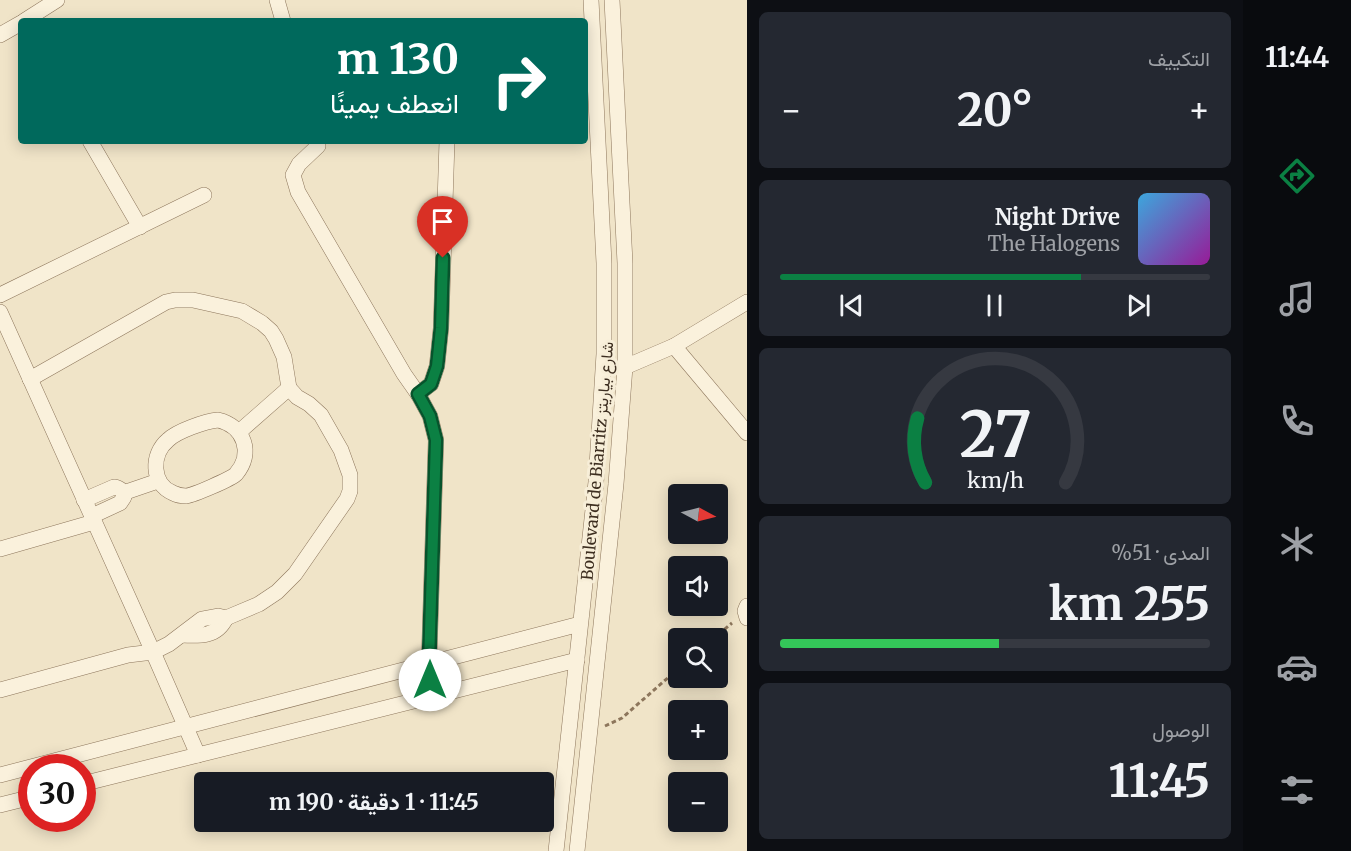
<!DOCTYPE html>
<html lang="ar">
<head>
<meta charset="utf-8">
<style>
	:root { --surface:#171b24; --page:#242831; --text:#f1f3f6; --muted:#9ea1a6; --line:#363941; --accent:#0b8043 }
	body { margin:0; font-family:Merriweather,Vazirmatn,serif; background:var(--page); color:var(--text); direction:rtl; height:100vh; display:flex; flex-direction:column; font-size:22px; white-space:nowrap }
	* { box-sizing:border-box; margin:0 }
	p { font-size:20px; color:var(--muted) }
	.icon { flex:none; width:33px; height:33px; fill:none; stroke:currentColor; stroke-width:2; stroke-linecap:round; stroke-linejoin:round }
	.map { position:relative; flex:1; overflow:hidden; direction:ltr }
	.drawer { display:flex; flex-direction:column; gap:12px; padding:12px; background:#0d0f14; width:496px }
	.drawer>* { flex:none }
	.banner { position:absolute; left:18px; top:18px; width:570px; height:126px; border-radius:6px; box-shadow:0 3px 15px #0003; direction:rtl; background:#00695c; color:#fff; overflow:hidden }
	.needle { width:39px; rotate:97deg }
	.buttons { position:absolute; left:668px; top:484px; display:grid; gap:12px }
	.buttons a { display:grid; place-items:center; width:60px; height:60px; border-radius:6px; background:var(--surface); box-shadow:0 3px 15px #0003; font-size:30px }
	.speed { position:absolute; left:18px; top:754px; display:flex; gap:12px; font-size:30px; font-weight:700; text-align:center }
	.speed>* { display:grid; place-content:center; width:78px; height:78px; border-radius:50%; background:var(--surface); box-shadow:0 3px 15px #0003; line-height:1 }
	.speed .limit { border:9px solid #d22; background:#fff; color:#111 }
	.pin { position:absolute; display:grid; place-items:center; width:51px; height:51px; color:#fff; margin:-62px -26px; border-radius:50% 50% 50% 0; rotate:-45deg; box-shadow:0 0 6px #0007 }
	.pin .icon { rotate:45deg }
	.me { position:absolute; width:66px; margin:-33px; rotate:0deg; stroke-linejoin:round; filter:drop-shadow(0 0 4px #0008) }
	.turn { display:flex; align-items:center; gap:21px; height:126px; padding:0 30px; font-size:27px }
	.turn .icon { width:78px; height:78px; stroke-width:2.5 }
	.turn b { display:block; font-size:42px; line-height:51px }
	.big { font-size:45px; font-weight:700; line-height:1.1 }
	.drawer .tile { flex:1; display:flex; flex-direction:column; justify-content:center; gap:9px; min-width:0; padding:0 21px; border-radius:9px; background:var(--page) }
	.drawer .dial { align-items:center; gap:0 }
	.dial svg { height:156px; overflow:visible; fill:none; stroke:var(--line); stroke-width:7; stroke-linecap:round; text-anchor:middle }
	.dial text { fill:var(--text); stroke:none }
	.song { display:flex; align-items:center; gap:18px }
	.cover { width:72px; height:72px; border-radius:9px; background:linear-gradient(135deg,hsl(200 70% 55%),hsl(300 70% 35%)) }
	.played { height:6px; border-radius:3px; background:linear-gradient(90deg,var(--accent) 70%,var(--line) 70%) }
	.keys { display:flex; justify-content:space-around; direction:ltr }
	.heat { display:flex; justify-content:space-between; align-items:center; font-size:33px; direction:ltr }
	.charge { height:9px; border-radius:4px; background:linear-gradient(90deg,#34c759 51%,var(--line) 0) }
	.trip { position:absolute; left:194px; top:772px; width:360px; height:60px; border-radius:6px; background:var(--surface); box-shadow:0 3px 15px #0003; font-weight:700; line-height:60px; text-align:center; direction:rtl }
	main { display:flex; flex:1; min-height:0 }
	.tabs { display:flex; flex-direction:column; width:108px; justify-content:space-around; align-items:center; background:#090b0e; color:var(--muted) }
	.tabs .icon { width:42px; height:42px }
	.tabs .current { color:var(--accent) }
	.tabs b { font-size:27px; color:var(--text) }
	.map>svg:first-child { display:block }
</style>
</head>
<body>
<main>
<nav class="tabs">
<b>11:44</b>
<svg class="icon current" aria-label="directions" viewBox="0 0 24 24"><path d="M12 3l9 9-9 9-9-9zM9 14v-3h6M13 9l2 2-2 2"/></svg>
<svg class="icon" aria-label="music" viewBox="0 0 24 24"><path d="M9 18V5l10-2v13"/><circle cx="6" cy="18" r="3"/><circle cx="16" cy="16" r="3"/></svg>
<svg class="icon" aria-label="phone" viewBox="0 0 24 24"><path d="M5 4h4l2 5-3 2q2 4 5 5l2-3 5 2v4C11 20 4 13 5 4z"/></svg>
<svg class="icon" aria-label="climate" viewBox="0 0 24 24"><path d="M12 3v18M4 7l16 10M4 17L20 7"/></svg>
<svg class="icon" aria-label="car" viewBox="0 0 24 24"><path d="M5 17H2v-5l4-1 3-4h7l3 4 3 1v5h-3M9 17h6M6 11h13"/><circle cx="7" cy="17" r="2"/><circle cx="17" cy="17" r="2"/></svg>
<svg class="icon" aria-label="filters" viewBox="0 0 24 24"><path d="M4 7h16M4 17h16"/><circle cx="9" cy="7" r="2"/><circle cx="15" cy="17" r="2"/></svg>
</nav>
<section class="drawer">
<div class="tile"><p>التكييف</p>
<div class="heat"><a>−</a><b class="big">20°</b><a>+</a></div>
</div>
<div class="tile">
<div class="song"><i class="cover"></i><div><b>Night Drive</b><p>The Halogens</p></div></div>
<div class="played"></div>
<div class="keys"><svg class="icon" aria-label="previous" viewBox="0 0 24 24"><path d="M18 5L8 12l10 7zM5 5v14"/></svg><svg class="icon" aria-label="pause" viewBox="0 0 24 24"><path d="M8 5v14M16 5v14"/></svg><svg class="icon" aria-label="next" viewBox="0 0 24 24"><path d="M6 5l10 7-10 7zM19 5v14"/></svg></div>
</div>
<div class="tile dial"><svg viewBox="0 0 100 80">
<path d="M14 69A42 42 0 1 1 86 69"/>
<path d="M14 69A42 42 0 0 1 10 36" stroke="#0b8043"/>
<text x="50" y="56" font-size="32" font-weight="700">27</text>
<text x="50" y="72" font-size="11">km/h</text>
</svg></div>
<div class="tile"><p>المدى · 51%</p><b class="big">255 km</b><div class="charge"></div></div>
<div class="tile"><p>الوصول</p><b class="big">11:45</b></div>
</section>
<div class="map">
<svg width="747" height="851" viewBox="0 0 747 851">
	<rect width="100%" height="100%" fill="#f0e4c8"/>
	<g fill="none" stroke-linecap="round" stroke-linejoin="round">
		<!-- minor casing -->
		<g stroke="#8d765c" stroke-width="16">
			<g id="minor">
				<path d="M277 0 283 21"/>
				<path d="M24 21 57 0"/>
				<path d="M0 35 21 23"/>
				<path d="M90 141 140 227"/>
				<path d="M317 141 318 146 299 164 293 175 298 192 404 374 418 394 430 416 436 440 429 663 431 697"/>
				<path d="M0 295 204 195"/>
				<path d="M0 312 153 652 198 755"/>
				<path d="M674 346 747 433"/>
				<path d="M625 367 674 346 747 302"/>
				<path d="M418 394 431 384 437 366 441 328 447 141"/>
				<path d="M218 420C244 426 254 453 236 474 231 479 194 495 186 496 182 496 177 495 173 493 151 484 151 454 168 440 177 431 206 421 218 420Z"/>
				<path d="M239 432 289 388"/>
				<path d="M123 493 158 481"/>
				<path d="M84 500 114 487C120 488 123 490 124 497L120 503 92 516"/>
				<path d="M0 549 94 522"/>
				<path d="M747 606 745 611 747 618"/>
				<path d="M182 635C200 636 217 637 226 618"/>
				<path d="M0 690 128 655 153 652 169 644 202 619 218 616 226 618 259 604 277 592 295 574 347 499 350 491V475L341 450 321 415 309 404 297 397 289 388 284 357 276 339 271 331 262 323 242 311 193 300H175L166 302 30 379"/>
				<path d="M0 775 580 624"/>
				<path d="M82 784 577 660"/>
				<path d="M0 805 32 797"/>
				<path d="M556 851 596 482 604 354V263L591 0"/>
				<path d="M577 851 616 484 625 367V263L612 0"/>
			</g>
		</g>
		<!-- path -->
		<g stroke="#8d765c" stroke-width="3" stroke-dasharray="4.5 3" stroke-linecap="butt">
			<path d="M713 639 732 623"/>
			<path d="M605 726 622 718 678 669"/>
		</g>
		<!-- minor -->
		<use href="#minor" stroke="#faf1dc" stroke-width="15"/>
	</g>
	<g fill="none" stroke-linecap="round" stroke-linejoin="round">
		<!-- route casing -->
		<g stroke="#07532c" stroke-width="15">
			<path id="route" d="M430 680 429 663 436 440 430 416 418 394 431 384 437 366 441 328 443 258"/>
		</g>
		<!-- route -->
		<use href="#route" stroke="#0b8043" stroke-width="10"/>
	</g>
	<g text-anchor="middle" stroke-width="6" stroke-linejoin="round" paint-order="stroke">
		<!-- street labels -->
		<g font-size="16" fill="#3d2e20" stroke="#f7eed8">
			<text transform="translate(597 461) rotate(-85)" y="6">Boulevard de Biarritz شارع بياريتز</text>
		</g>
	</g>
</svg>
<div class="buttons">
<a><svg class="needle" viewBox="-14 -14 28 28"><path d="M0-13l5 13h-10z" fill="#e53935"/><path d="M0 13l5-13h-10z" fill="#9ea1a6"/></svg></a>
<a><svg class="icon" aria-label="sound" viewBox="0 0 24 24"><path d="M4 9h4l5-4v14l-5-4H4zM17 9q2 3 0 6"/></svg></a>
<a><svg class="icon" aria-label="search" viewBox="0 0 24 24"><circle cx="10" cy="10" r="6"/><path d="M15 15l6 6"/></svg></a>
<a>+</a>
<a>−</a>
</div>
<div class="speed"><div class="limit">30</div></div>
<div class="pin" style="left:443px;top:258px;background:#d93025"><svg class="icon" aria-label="arrive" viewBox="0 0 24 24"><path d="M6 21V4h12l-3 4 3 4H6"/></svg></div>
<svg class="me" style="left:430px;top:680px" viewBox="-20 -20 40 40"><circle r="19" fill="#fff"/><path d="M0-13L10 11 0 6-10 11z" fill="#0b8043"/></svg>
<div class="trip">11:45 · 1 دقيقة · 190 m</div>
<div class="banner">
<div class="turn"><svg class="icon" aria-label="right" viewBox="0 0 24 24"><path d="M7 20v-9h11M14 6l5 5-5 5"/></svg><div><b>130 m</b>انعطف يمينًا</div></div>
</div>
</div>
</main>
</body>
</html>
